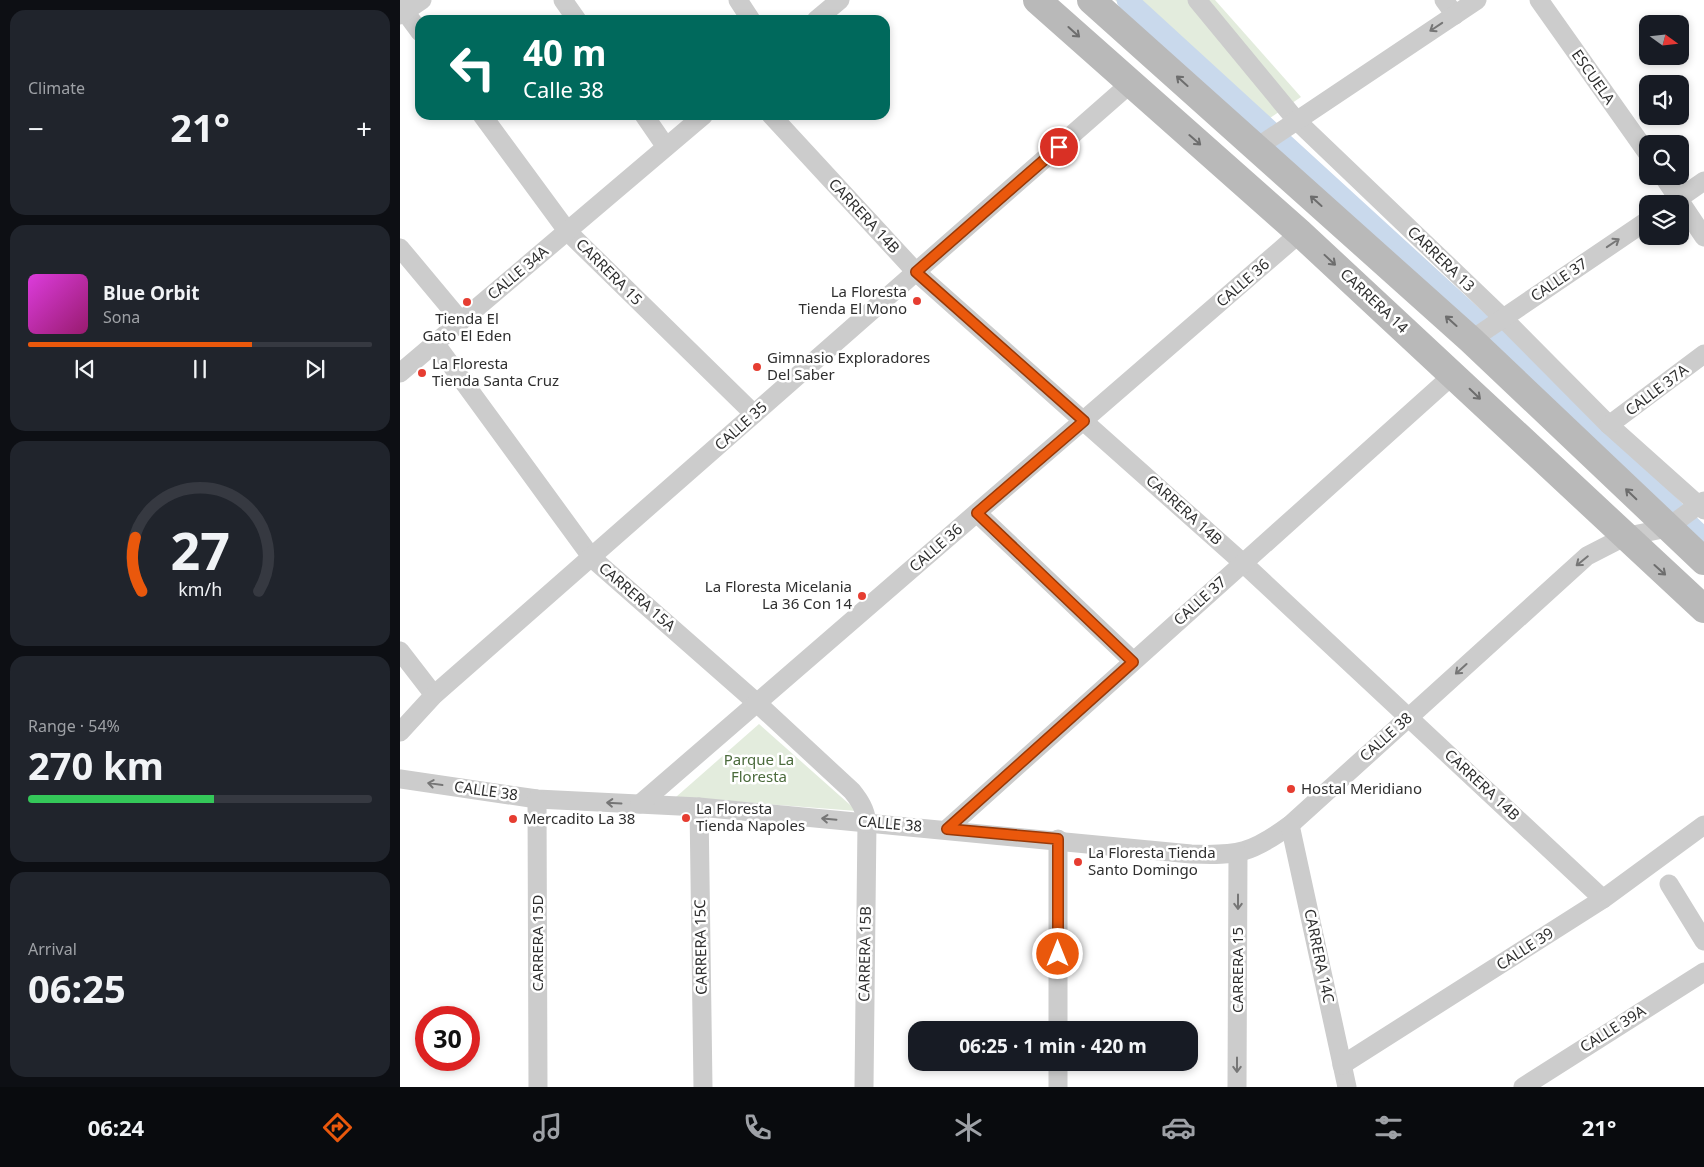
<!DOCTYPE html>
<html lang="en">
<head>
<meta charset="utf-8">
<style>
	:root { --surface:#171b24; --page:#20242c; --text:#f1f3f6; --muted:#9ea1a6; --line:#363941; --accent:#ea580c }
	body { margin:0; font-family:"Noto Sans",sans-serif; background:var(--page); color:var(--text); height:100vh; display:flex; flex-direction:column; font-size:19px; white-space:nowrap }
	* { box-sizing:border-box; margin:0 }
	p { font-size:16px; color:var(--muted) }
	.icon { flex:none; width:28px; height:28px; fill:none; stroke:currentColor; stroke-width:2; stroke-linecap:round; stroke-linejoin:round }
	.map { position:relative; flex:1; overflow:hidden }
	.sheet { display:flex; flex-direction:column; gap:10px; padding:10px; background:#0d0f14; width:400px }
	.sheet>* { flex:none }
	.hud { position:absolute; left:15px; top:15px; width:475px; height:105px; border-radius:15px; box-shadow:0 2px 8px #0003; background:#00695c; color:#fff; overflow:hidden }
	.needle { width:32px; rotate:105deg }
	.tools { position:absolute; left:1239px; top:15px; display:grid; gap:10px }
	.tools a { display:grid; place-items:center; width:50px; height:50px; border-radius:10px; background:var(--surface); box-shadow:0 2px 8px #0003; font-size:25px }
	.speed { position:absolute; left:15px; top:1006px; display:flex; gap:10px; font-size:25px; font-weight:700; text-align:center }
	.speed>* { display:grid; place-content:center; width:65px; height:65px; border-radius:50%; background:var(--surface); box-shadow:0 2px 8px #0003; line-height:1 }
	.speed .limit { border:8px solid #d22; background:#fff; color:#111 }
	.pin { position:absolute; display:grid; place-items:center; width:42px; height:42px; color:#fff; margin:-21px; border:2px solid #fff; border-radius:50%; box-shadow:0 1px 5px #0007 }
	.me { position:absolute; width:55px; margin:-28px; rotate:0deg; stroke-linejoin:round; filter:drop-shadow(0 0 4px #0008) }
	.turn { display:flex; align-items:center; gap:18px; height:105px; padding:0 25px; font-size:22px }
	.turn .icon { width:65px; height:65px; stroke-width:2.5 }
	.turn b { display:block; font-size:35px; line-height:42px }
	.big { font-size:38px; font-weight:700; line-height:1.1 }
	.sheet .widget { flex:1; display:flex; flex-direction:column; justify-content:center; gap:8px; min-width:0; padding:0 18px; border-radius:15px; background:var(--page) }
	.sheet .dial { align-items:center; gap:0 }
	.dial svg { height:130px; overflow:visible; fill:none; stroke:var(--line); stroke-width:7; stroke-linecap:round; text-anchor:middle }
	.dial text { fill:var(--text); stroke:none }
	.song { display:flex; align-items:center; gap:15px }
	.cover { width:60px; height:60px; border-radius:8px; background:linear-gradient(135deg,hsl(300 70% 55%),hsl(320 70% 35%)) }
	.played { height:5px; border-radius:2px; background:linear-gradient(90deg,var(--accent) 65%,var(--line) 65%) }
	.keys { display:flex; justify-content:space-around; direction:ltr }
	.heat { display:flex; justify-content:space-between; align-items:center; font-size:28px; direction:ltr }
	.charge { height:8px; border-radius:4px; background:linear-gradient(90deg,#34c759 54%,var(--line) 0) }
	.trip { position:absolute; left:508px; top:1021px; width:290px; height:50px; border-radius:15px; background:var(--surface); box-shadow:0 2px 8px #0003; font-weight:700; line-height:50px; text-align:center }
	.tabs { display:flex; height:80px; justify-content:space-around; align-items:center; background:#090b0e; color:var(--muted) }
	.tabs .icon { width:35px; height:35px }
	.tabs .selected { color:var(--accent) }
	.tabs b { font-size:22px; color:var(--text) }
	main { display:flex; flex:1; min-height:0 }
	.map>svg:first-child { display:block }
</style>
</head>
<body>
<main>
<section class="sheet">
<div class="widget"><p>Climate</p>
<div class="heat"><a>−</a><b class="big">21°</b><a>+</a></div>
</div>
<div class="widget">
<div class="song"><i class="cover"></i><div><b>Blue Orbit</b><p>Sona</p></div></div>
<div class="played"></div>
<div class="keys"><svg class="icon" aria-label="previous" viewBox="0 0 24 24"><path d="M18 5L8 12l10 7zM5 5v14"/></svg><svg class="icon" aria-label="pause" viewBox="0 0 24 24"><path d="M8 5v14M16 5v14"/></svg><svg class="icon" aria-label="next" viewBox="0 0 24 24"><path d="M6 5l10 7-10 7zM19 5v14"/></svg></div>
</div>
<div class="widget dial"><svg viewBox="0 0 100 80">
<path d="M14 69A42 42 0 1 1 86 69"/>
<path d="M14 69A42 42 0 0 1 10 36" stroke="#ea580c"/>
<text x="50" y="56" font-size="32" font-weight="700">27</text>
<text x="50" y="72" font-size="11">km/h</text>
</svg></div>
<div class="widget"><p>Range · 54%</p><b class="big">270 km</b><div class="charge"></div></div>
<div class="widget"><p>Arrival</p><b class="big">06:25</b></div>
</section>
<div class="map">
<svg width="1304" height="1087" viewBox="0 0 1304 1087">
	<rect width="100%" height="100%" fill="#fff"/>
	<!-- green -->
	<g fill="#e3ecdd">
		<path d="M715 0H815L901 97 855 128Z"/>
		<path d="M359 724 457 811 276 797Z"/>
	</g>
	<g fill="none" stroke-linecap="round" stroke-linejoin="round">
		<!-- canal -->
		<path stroke="#c9d9ec" stroke-width="21" d="M727 0 1104 345 1304 539"/>
		<!-- minor -->
		<g stroke="#ccc" stroke-width="19">
			<path d="M163 0 177 20"/>
			<path d="M338 0 351 20"/>
			<path d="M797 0 896 120 1103 318 1209 425 1304 510"/>
			<path d="M1044 0 1055 15"/>
			<path d="M1139 0 1248 154"/>
			<path d="M0 5 20 32"/>
			<path d="M0 15 22 0"/>
			<path d="M416 20 440 0"/>
			<path d="M82 115 168 232 354 414"/>
			<path d="M244 115 266 147"/>
			<path d="M371 115 516 272 843 563 1203 899"/>
			<path d="M856 148 1077 0"/>
			<path d="M1263 176 1304 237"/>
			<path d="M1271 204 1304 181"/>
			<path d="M0 248 61 321"/>
			<path d="M1071 340 1248 220"/>
			<path d="M35 343 192 558 357 703 452 791C460 801 465 809 467 822L464 1087"/>
			<path d="M0 373 304 115"/>
			<path d="M1209 425 1304 354"/>
			<path d="M577 513 733 661"/>
			<path d="M0 651 34 695"/>
			<path d="M0 732 34 695 731 83"/>
			<path d="M0 779 137 799 299 807 791 854C838 856 852 853 890 825L1187 556 1224 537 1267 528 1304 501"/>
			<path d="M137 799 138 1087"/>
			<path d="M240 804 900 233"/>
			<path d="M299 807 303 1087"/>
			<path d="M890 825 947 1087"/>
			<path d="M547 829 1054 374"/>
			<path d="M658 839V1030"/>
			<path d="M1269 884 1304 941"/>
			<path d="M658 1062V1087"/>
			<path d="M942 1065 1203 899 1304 825"/>
			<path d="M837 1087 838 854"/>
			<path d="M1123 1087 1304 972"/>
		</g>
		<!-- secondary -->
		<g stroke="#b9b9b9" stroke-width="28">
			<path d="M637 0 900 233 1304 609"/>
			<path d="M691 0 1071 340 1304 561"/>
		</g>
	</g>
	<!-- one-way arrows -->
	<defs><path id="oneway-shaft" d="M-6 0H5M1.5-3L5.5 0L1.5 3" fill="none" stroke-width="1.6" stroke-linecap="round" stroke-linejoin="round" transform="scale(1.25)"/></defs>
	<g stroke="#767676">
		<use href="#oneway-shaft" transform="translate(1036 27) rotate(146)"/>
		<use href="#oneway-shaft" transform="translate(1213 243) rotate(-34)"/>
		<use href="#oneway-shaft" transform="translate(1182 561) rotate(141)"/>
		<use href="#oneway-shaft" transform="translate(1061 669) rotate(138)"/>
		<use href="#oneway-shaft" transform="translate(35 784) rotate(-172)"/>
		<use href="#oneway-shaft" transform="translate(214 803) rotate(-177)"/>
		<use href="#oneway-shaft" transform="translate(429 819) rotate(-175)"/>
		<use href="#oneway-shaft" transform="translate(838 902) rotate(90)"/>
		<use href="#oneway-shaft" transform="translate(837 1065) rotate(90)"/>
	</g>
	<g stroke="#6d6d6d">
		<use href="#oneway-shaft" transform="translate(674 32) rotate(42)"/>
		<use href="#oneway-shaft" transform="translate(782 81) rotate(-138)"/>
		<use href="#oneway-shaft" transform="translate(795 140) rotate(41)"/>
		<use href="#oneway-shaft" transform="translate(916 201) rotate(-138)"/>
		<use href="#oneway-shaft" transform="translate(930 260) rotate(43)"/>
		<use href="#oneway-shaft" transform="translate(1051 321) rotate(-138)"/>
		<use href="#oneway-shaft" transform="translate(1075 394) rotate(44)"/>
		<use href="#oneway-shaft" transform="translate(1231 494) rotate(-136)"/>
		<use href="#oneway-shaft" transform="translate(1260 570) rotate(42)"/>
	</g>
	<g fill="none" stroke-linecap="round" stroke-linejoin="round">
		<!-- route casing -->
		<g stroke="#983908" stroke-width="12">
			<path id="route" d="M658 954V839L547 829 733 662 577 513 684 421 516 272 659 147"/>
		</g>
		<!-- route -->
		<use href="#route" stroke="#ea580c" stroke-width="9"/>
	</g>
	<!-- markers -->
	<g fill="#e63d31" stroke="#fff" stroke-width="2">
		<circle cx="517" cy="301" r="5"/>
		<circle cx="67" cy="302" r="5"/>
		<circle cx="357" cy="367" r="5"/>
		<circle cx="22" cy="373" r="5"/>
		<circle cx="462" cy="596" r="5"/>
		<circle cx="891" cy="789" r="5"/>
		<circle cx="286" cy="818" r="5"/>
		<circle cx="113" cy="819" r="5"/>
		<circle cx="678" cy="862" r="5"/>
	</g>
	<g text-anchor="middle" stroke-width="5" stroke-linejoin="round" paint-order="stroke">
		<!-- street labels -->
		<g font-size="15" fill="#2f2f2f" stroke="#fff">
			<text transform="translate(1193 77) rotate(55)" y="5">ESCUELA</text>
			<text transform="translate(464 216) rotate(47)" y="5">CARRERA 14B</text>
			<text transform="translate(1041 259) rotate(44)" y="5">CARRERA 13</text>
			<text transform="translate(209 272) rotate(45)" y="5">CARRERA 15</text>
			<text transform="translate(118 273) rotate(-40)" y="5">CALLE 34A</text>
			<text transform="translate(1159 280) rotate(-34)" y="5">CALLE 37</text>
			<text transform="translate(843 283) rotate(-41)" y="5">CALLE 36</text>
			<text transform="translate(974 301) rotate(43)" y="5">CARRERA 14</text>
			<text transform="translate(1257 390) rotate(-37)" y="5">CALLE 37A</text>
			<text transform="translate(341 426) rotate(-42)" y="5">CALLE 35</text>
			<text transform="translate(784 510) rotate(42)" y="5">CARRERA 14B</text>
			<text transform="translate(536 548) rotate(-41)" y="5">CALLE 36</text>
			<text transform="translate(237 597) rotate(41)" y="5">CARRERA 15A</text>
			<text transform="translate(800 601) rotate(-42)" y="5">CALLE 37</text>
			<text transform="translate(986 737) rotate(-42)" y="5">CALLE 38</text>
			<text transform="translate(1082 785) rotate(43)" y="5">CARRERA 14B</text>
			<text transform="translate(86 791) rotate(8)" y="5">CALLE 38</text>
			<text transform="translate(490 824) rotate(5)" y="5">CALLE 38</text>
			<text transform="translate(138 943) rotate(-90)" y="5">CARRERA 15D</text>
			<text transform="translate(301 947) rotate(-91)" y="5">CARRERA 15C</text>
			<text transform="translate(1125 949) rotate(-33)" y="5">CALLE 39</text>
			<text transform="translate(465 954) rotate(-89)" y="5">CARRERA 15B</text>
			<text transform="translate(919 956) rotate(78)" y="5">CARRERA 14C</text>
			<text transform="translate(838 970) rotate(-90)" y="5">CARRERA 15</text>
			<text transform="translate(1213 1029) rotate(-32)" y="5">CALLE 39A</text>
		</g>
		<!-- poi labels -->
		<g font-size="15" fill="#2f2f2f" stroke="#fff" text-anchor="start">
			<text x="507" y="297" text-anchor="end">La Floresta<tspan x="507" dy="17">Tienda El Mono</tspan></text>
			<text x="67" y="324" text-anchor="middle">Tienda El<tspan x="67" dy="17">Gato El Eden</tspan></text>
			<text x="367" y="363">Gimnasio Exploradores<tspan x="367" dy="17">Del Saber</tspan></text>
			<text x="32" y="369">La Floresta<tspan x="32" dy="17">Tienda Santa Cruz</tspan></text>
			<text x="452" y="592" text-anchor="end">La Floresta Micelania<tspan x="452" dy="17">La 36 Con 14</tspan></text>
			<text x="901" y="794">Hostal Meridiano</text>
			<text x="296" y="814">La Floresta<tspan x="296" dy="17">Tienda Napoles</tspan></text>
			<text x="123" y="824">Mercadito La 38</text>
			<text x="688" y="858">La Floresta Tienda<tspan x="688" dy="17">Santo Domingo</tspan></text>
		</g>
		<!-- park labels -->
		<g font-size="15" fill="#4b6b3c" stroke="#fff">
			<text x="359" y="765">Parque La<tspan x="359" dy="17">Floresta</tspan></text>
		</g>
	</g>
</svg>
<div class="tools">
<a><svg class="needle" viewBox="-14 -14 28 28"><path d="M0-13l5 13h-10z" fill="#e53935"/><path d="M0 13l5-13h-10z" fill="#9ea1a6"/></svg></a>
<a><svg class="icon" aria-label="sound" viewBox="0 0 24 24"><path d="M4 9h4l5-4v14l-5-4H4zM17 9q2 3 0 6"/></svg></a>
<a><svg class="icon" aria-label="search" viewBox="0 0 24 24"><circle cx="10" cy="10" r="6"/><path d="M15 15l6 6"/></svg></a>
<a><svg class="icon" aria-label="layers" viewBox="0 0 24 24"><path d="M12 4l9 5-9 5-9-5zM3 14l9 5 9-5"/></svg></a>
</div>
<div class="speed"><div class="limit">30</div></div>
<div class="pin" style="left:659px;top:147px;background:#d93025"><svg class="icon" aria-label="arrive" viewBox="0 0 24 24"><path d="M6 21V4h12l-3 4 3 4H6"/></svg></div>
<svg class="me" style="left:658px;top:954px" viewBox="-20 -20 40 40"><circle r="17" fill="#ea580c" stroke="#fff" stroke-width="3"/><path d="M0-11L8 9 0 5-8 9z" fill="#fff"/></svg>
<div class="trip">06:25 · 1 min · 420 m</div>
<div class="hud">
<div class="turn"><svg class="icon" aria-label="left" viewBox="0 0 24 24"><path d="M17 20v-9H6M10 6l-5 5 5 5"/></svg><div><b>40 m</b>Calle 38</div></div>
</div>
</div>
</main>
<nav class="tabs">
<b>06:24</b>
<svg class="icon selected" aria-label="directions" viewBox="0 0 24 24"><path d="M12 3l9 9-9 9-9-9zM9 14v-3h6M13 9l2 2-2 2"/></svg>
<svg class="icon" aria-label="music" viewBox="0 0 24 24"><path d="M9 18V5l10-2v13"/><circle cx="6" cy="18" r="3"/><circle cx="16" cy="16" r="3"/></svg>
<svg class="icon" aria-label="phone" viewBox="0 0 24 24"><path d="M5 4h4l2 5-3 2q2 4 5 5l2-3 5 2v4C11 20 4 13 5 4z"/></svg>
<svg class="icon" aria-label="climate" viewBox="0 0 24 24"><path d="M12 3v18M4 7l16 10M4 17L20 7"/></svg>
<svg class="icon" aria-label="car" viewBox="0 0 24 24"><path d="M5 17H2v-5l4-1 3-4h7l3 4 3 1v5h-3M9 17h6M6 11h13"/><circle cx="7" cy="17" r="2"/><circle cx="17" cy="17" r="2"/></svg>
<svg class="icon" aria-label="filters" viewBox="0 0 24 24"><path d="M4 7h16M4 17h16"/><circle cx="9" cy="7" r="2"/><circle cx="15" cy="17" r="2"/></svg>
<b>21°</b>
</nav>
</body>
</html>
